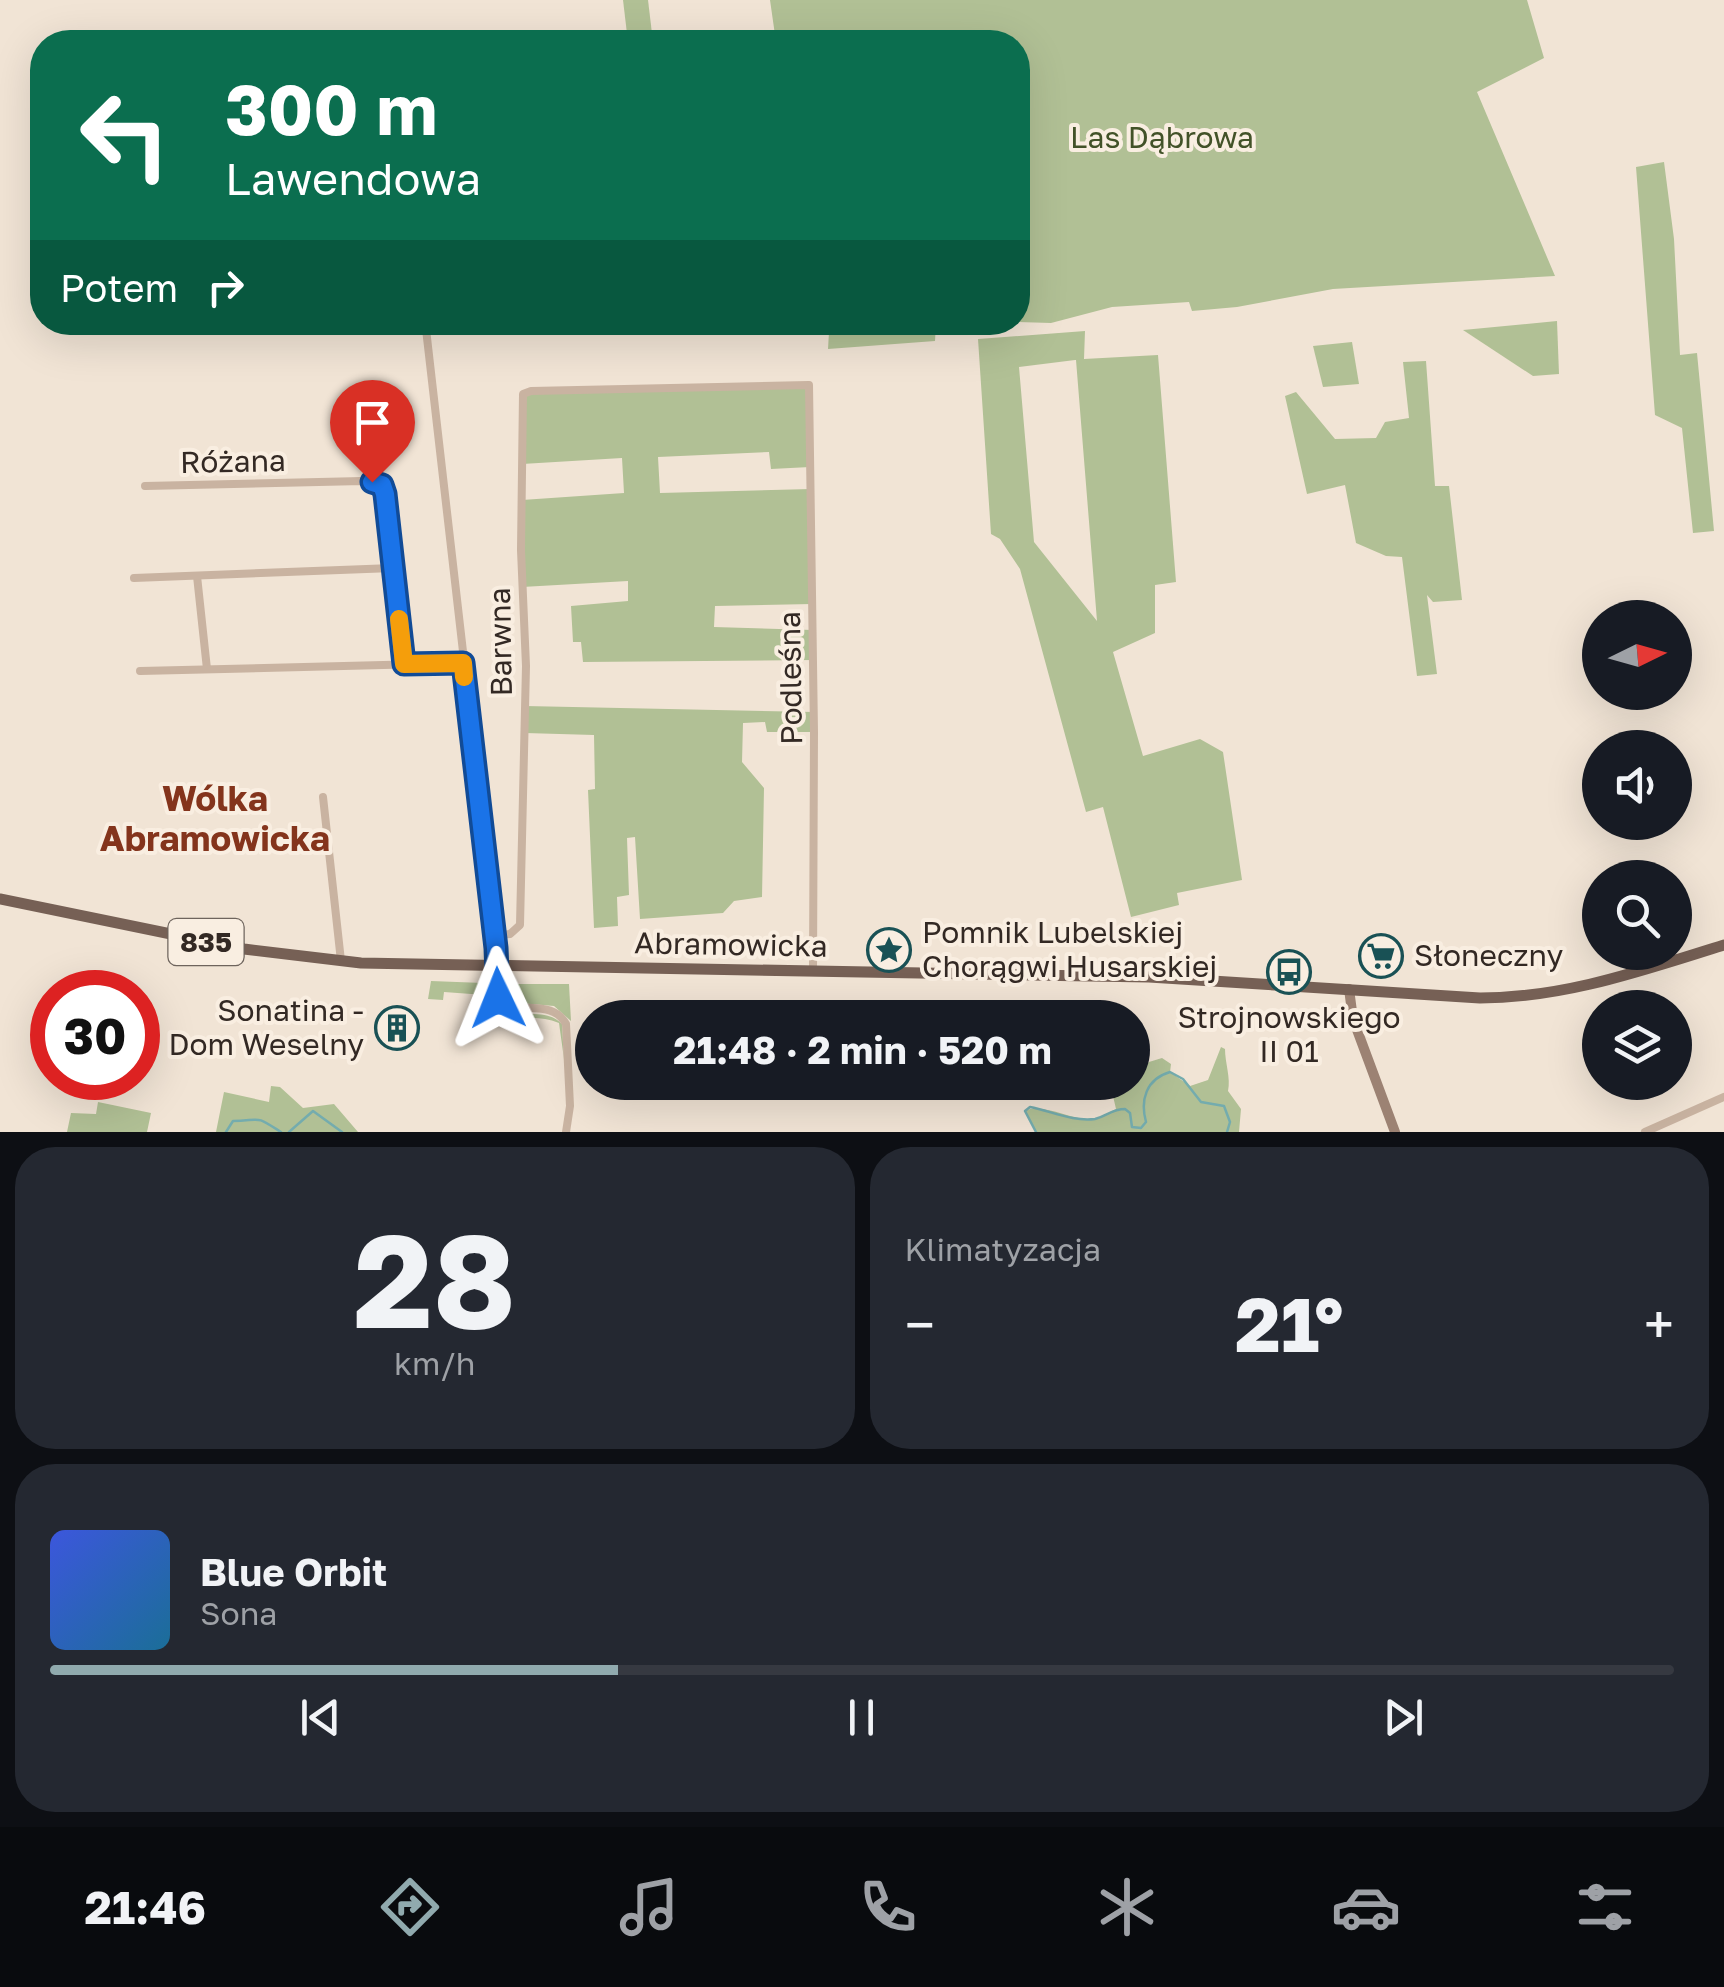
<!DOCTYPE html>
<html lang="pl">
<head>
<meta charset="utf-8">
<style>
	:root { --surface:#171b24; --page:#242831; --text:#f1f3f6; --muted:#9ea1a6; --line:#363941; --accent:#90aaae }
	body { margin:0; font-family:"Golos Text",sans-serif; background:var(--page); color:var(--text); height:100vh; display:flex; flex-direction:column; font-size:38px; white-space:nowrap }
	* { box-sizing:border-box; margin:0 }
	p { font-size:32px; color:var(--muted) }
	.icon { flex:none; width:55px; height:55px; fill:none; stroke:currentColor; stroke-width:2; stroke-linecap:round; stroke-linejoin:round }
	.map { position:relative; height:1132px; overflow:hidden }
	.drawer { display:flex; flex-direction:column; gap:15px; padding:15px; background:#0d0f14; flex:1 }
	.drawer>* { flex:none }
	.banner { position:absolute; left:30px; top:30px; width:1000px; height:305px; border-radius:40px; box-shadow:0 10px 40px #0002; background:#0b6e4f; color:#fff; overflow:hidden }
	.needle { width:65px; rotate:85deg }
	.buttons { position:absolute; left:1582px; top:600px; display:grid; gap:20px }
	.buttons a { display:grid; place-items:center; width:110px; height:110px; border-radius:50%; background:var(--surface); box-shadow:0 10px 40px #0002; font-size:50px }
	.speed { position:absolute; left:30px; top:970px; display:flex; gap:20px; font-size:50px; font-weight:700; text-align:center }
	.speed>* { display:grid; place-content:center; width:130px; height:130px; border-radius:50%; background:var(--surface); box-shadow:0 10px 40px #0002; line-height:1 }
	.speed .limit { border:15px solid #d22; background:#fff; color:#111 }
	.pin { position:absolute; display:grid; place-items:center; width:85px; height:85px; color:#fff; margin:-102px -42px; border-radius:50% 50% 50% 0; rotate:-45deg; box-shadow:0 0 10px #0007 }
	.pin .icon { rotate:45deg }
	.me { position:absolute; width:110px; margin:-55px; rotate:358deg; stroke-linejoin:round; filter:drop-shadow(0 0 8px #0008) }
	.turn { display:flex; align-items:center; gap:35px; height:210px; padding:0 30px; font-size:45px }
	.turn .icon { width:130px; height:130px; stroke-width:2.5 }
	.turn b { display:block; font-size:70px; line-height:85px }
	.then { display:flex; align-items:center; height:95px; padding:0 30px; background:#0003; gap:20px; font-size:38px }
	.big { font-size:75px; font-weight:700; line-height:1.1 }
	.drawer .widget { flex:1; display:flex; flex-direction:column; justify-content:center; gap:15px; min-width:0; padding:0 35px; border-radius:40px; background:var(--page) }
	.drawer .dial { align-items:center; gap:0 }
	.dial b { font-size:130px; line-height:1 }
	.song { display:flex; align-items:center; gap:30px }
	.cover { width:120px; height:120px; border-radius:15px; background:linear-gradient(135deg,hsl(230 70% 55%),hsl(200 70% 35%)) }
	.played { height:10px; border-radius:5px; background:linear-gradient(90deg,var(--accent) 35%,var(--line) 35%) }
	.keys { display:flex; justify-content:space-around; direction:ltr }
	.heat { display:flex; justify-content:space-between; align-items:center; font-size:55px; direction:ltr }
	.drawer .tiles { flex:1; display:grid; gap:15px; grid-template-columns:1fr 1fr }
	.widget:last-child { grid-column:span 2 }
	.trip { position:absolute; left:575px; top:1000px; width:575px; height:100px; border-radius:50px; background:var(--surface); box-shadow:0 10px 40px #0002; font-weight:700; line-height:100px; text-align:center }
	.menu { display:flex; height:160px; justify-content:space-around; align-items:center; background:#090b0e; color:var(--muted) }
	.menu .icon { width:70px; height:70px }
	.menu .on { color:var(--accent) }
	.menu b { font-size:45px; color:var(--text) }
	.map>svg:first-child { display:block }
</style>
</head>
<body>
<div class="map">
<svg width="1724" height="1132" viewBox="0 0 1724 1132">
	<rect width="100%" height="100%" fill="#f1e4d5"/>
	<!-- green -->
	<g fill="#b1c095" fill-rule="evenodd">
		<path d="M623 0H648L653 42H628Z"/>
		<path d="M770 0H1527L1544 58 1477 92 1555 276 1333 289 1237 307 1192 311 1189 302 1112 307 1051 323 1018 322V42H776Z"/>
		<path d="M1664 162 1674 239 1680 355 1697 353 1714 531 1693 533 1682 428 1655 415 1636 167Z"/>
		<path d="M1557 321 1559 374 1533 376 1463 330Z"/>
		<path d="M846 323H936L935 341 828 349 829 332 846 330Z"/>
		<path d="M1085 331 1084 359 1158 355 1176 582 1155 585V633L1113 652 1143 756 1200 739 1223 752 1242 880 1177 893 1179 905 1131 917 1103 807 1086 812 1020 569 1000 539 991 534 978 339ZM1075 360H1076L1097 621 1034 542 1019 367Z"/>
		<path d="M1352 342 1359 384 1323 387 1313 346Z"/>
		<path d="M1426 361 1435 486H1449L1462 600 1433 602 1427 595 1437 674 1417 676 1402 557 1386 556 1356 543 1345 485 1307 494 1285 396 1296 392 1335 439 1376 438 1385 422 1409 418 1403 362Z"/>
		<path d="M809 385 810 467 771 469 769 452 658 457 660 493 811 489 812 604 715 606 714 627 813 630V660L583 662 581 642H573L571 606 628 601V581L522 587V500L624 493 622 458 522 464 523 394Z"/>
		<path d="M525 706 814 712V732H767L765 722 743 723 742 762 764 788 762 897 734 901 723 913 640 919 635 837 627 838 629 895 617 897 618 926 594 928 588 790 595 789 594 735 525 733Z"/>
		<path d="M431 981 483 983C486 988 488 999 493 1004 511 1024 543 1004 562 1024L564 1059 559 1023C528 1010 502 1030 485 995L444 992 443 1000 428 999Z"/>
		<path d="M499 984H569L571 1021 554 1006 508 1002 501 994Z"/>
		<path d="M1221 1047 1225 1049C1225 1063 1231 1078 1228 1091L1241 1109 1239 1132H1036L1025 1111C1043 1102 1071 1121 1092 1119 1101 1118 1108 1113 1116 1109L1113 1096 1128 1083 1132 1082 1133 1078 1149 1062 1162 1058 1171 1064 1170 1072 1190 1086 1208 1080Z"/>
		<path d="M271 1086 280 1087 303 1108 334 1104 358 1132H216L224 1092 269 1102Z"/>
		<path d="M98 1102 151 1113 147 1132H67L71 1113 96 1114Z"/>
	</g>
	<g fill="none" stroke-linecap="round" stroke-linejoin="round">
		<!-- stream -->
		<g stroke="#74acae" stroke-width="2.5">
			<path d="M226 1132 233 1121C264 1120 254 1115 281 1132"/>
			<path d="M289 1132 313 1111 342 1132"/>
			<path d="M1036 1132 1025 1111 1030 1107C1051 1111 1073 1122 1095 1119 1107 1116 1112 1109 1125 1109L1130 1113 1132 1127 1141 1128 1146 1122C1140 1100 1146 1079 1170 1072L1183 1079 1201 1102 1224 1106 1230 1122 1227 1132"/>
		</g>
		<!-- street -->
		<g stroke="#c9b3a1" stroke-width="8">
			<path d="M426 329 497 948 500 1003"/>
			<path d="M145 486 362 481 381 485 385 494 405 664"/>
			<path d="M197 576 207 669"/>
			<path d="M134 578 393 568"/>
			<path d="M140 671 463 663"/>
			<path d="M323 797 341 961"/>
			<path d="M493 936 510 934 520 925 526 666 521 550 523 394 531 391 809 385 814 732 813 971"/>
			<path d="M493 936 488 966 493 998C518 1017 551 997 566 1024L570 1106 566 1132"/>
			<path d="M1645 1132 1724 1097"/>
		</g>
		<!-- secondary -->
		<path stroke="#9c8273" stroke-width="10" d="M1349 989 1353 1019 1395 1132"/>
		<!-- primary -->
		<path stroke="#766055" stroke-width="11" d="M0 899 244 949 361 963 1149 977 1480 998C1565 998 1643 970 1724 945"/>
	</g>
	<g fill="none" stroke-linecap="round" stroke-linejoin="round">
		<!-- route casing -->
		<g stroke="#114b97" stroke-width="25">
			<path id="route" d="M372 482 382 485 385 494 404 664 463 663 496 948 498 998"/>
		</g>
		<!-- route -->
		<use href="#route" stroke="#1a73e8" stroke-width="18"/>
		<!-- slow -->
		<path stroke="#f59e0b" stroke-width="18" d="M399 619 404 664 463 663 464 677"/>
	</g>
	<!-- icons -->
	<defs>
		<g id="sight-ring" transform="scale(2.25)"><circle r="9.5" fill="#f9eee1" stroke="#195155" stroke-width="1.5"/><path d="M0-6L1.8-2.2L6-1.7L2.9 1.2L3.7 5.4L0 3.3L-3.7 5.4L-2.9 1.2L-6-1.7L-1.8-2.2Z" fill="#195155"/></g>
		<g id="supermarket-ring" transform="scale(2.25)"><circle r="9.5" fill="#f9eee1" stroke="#195155" stroke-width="1.5"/><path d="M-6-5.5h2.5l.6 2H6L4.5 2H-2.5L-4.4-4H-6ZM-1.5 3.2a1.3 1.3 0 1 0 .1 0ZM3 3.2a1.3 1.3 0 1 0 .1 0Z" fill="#195155"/></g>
		<g id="bus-ring" transform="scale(2.25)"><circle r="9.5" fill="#f9eee1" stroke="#195155" stroke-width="1.5"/><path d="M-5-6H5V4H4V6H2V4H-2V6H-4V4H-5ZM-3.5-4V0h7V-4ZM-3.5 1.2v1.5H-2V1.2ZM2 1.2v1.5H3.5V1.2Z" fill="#195155"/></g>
		<g id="building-ring" transform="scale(2.25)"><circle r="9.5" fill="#f9eee1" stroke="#195155" stroke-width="1.5"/><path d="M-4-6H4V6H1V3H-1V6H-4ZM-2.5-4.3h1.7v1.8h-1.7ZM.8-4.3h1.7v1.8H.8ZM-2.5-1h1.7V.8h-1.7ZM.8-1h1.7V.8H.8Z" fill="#195155"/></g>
	</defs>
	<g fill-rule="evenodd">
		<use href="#sight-ring" x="889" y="950"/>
		<use href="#supermarket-ring" x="1381" y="956"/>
		<use href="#bus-ring" x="1289" y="972"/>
		<use href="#building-ring" x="397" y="1028"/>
	</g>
	<g text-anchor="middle" stroke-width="8" stroke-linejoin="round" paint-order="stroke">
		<!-- shield labels -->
		<rect fill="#f9eee1" stroke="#6e645d" stroke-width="2.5" x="168.5" y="919" width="75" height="46" rx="8"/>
		<g font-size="28" font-weight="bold" fill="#332924">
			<text x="206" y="952">835</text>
		</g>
		<!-- park labels -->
		<g font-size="30" fill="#425228" stroke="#f9eee1">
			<text x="1162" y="148">Las Dąbrowa</text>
		</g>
		<!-- street labels -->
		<g font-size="30" fill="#332924" stroke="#f9eee1">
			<text transform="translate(233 462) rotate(-1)" y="10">Różana</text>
			<text transform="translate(501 642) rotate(-91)" y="10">Barwna</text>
			<text transform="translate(791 678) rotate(-91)" y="10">Podleśna</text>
			<text transform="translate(731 945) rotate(1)" y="10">Abramowicka</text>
		</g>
		<!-- poi labels -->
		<g font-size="30" fill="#332924" stroke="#f9eee1" text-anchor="start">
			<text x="922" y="943">Pomnik Lubelskiej<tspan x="922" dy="34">Chorągwi Husarskiej</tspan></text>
			<text x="1414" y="966">Słoneczny</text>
			<text x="364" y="1021" text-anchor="end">Sonatina -<tspan x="364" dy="34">Dom Weselny</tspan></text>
			<text x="1289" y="1028" text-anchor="middle">Strojnowskiego<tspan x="1289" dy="34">II 01</tspan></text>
		</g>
		<!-- quarter labels -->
		<g font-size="35" font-weight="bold" fill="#84341c" stroke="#f9eee1">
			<text x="215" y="811">Wólka<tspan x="215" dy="40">Abramowicka</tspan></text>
		</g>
	</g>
</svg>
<div class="buttons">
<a><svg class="needle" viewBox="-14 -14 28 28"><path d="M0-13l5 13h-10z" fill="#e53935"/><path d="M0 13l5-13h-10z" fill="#9ea1a6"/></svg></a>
<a><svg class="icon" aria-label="sound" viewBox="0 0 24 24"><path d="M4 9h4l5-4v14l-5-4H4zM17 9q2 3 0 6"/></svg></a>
<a><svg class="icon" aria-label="search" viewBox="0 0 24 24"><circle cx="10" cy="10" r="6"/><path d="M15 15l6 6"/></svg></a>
<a><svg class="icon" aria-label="layers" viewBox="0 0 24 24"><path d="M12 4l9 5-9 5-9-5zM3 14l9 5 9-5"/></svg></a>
</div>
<div class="speed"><div class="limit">30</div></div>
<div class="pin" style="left:372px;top:482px;background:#d93025"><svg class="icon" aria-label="arrive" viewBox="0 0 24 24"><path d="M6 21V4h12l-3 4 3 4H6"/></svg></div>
<svg class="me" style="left:498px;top:998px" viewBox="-20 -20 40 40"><path d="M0-17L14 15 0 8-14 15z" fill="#1a73e8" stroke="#fff" stroke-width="4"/></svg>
<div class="trip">21:48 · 2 min · 520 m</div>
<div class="banner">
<div class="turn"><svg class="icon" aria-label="left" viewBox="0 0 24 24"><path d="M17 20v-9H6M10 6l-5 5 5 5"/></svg><div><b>300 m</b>Lawendowa</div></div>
<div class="then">Potem<svg class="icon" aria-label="right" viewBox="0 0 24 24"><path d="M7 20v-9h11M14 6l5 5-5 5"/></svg></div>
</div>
</div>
<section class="drawer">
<div class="tiles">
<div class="widget dial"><b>28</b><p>km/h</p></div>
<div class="widget"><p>Klimatyzacja</p>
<div class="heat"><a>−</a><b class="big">21°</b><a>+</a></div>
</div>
<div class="widget">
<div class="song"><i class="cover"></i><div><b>Blue Orbit</b><p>Sona</p></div></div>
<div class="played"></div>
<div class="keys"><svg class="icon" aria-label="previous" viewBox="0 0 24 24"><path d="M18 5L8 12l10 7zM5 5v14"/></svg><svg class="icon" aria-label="pause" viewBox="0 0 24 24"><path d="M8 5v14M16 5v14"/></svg><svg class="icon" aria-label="next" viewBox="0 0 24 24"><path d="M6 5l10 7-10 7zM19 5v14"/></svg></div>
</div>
</div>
</section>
<nav class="menu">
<b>21:46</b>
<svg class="icon on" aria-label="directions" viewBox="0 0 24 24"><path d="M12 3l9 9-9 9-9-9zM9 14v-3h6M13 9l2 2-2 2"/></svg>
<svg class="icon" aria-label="music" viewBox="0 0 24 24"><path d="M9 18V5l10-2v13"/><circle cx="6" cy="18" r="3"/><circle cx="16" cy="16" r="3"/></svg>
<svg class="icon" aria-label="phone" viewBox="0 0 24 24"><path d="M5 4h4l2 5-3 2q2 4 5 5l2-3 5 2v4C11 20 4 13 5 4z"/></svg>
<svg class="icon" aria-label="climate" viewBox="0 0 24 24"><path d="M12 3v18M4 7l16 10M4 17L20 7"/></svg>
<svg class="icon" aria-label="car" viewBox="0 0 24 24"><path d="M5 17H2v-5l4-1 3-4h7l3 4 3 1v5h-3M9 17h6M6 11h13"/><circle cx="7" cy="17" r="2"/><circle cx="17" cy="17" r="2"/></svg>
<svg class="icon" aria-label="filters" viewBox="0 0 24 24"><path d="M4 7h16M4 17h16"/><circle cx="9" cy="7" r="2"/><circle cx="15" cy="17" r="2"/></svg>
</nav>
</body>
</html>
